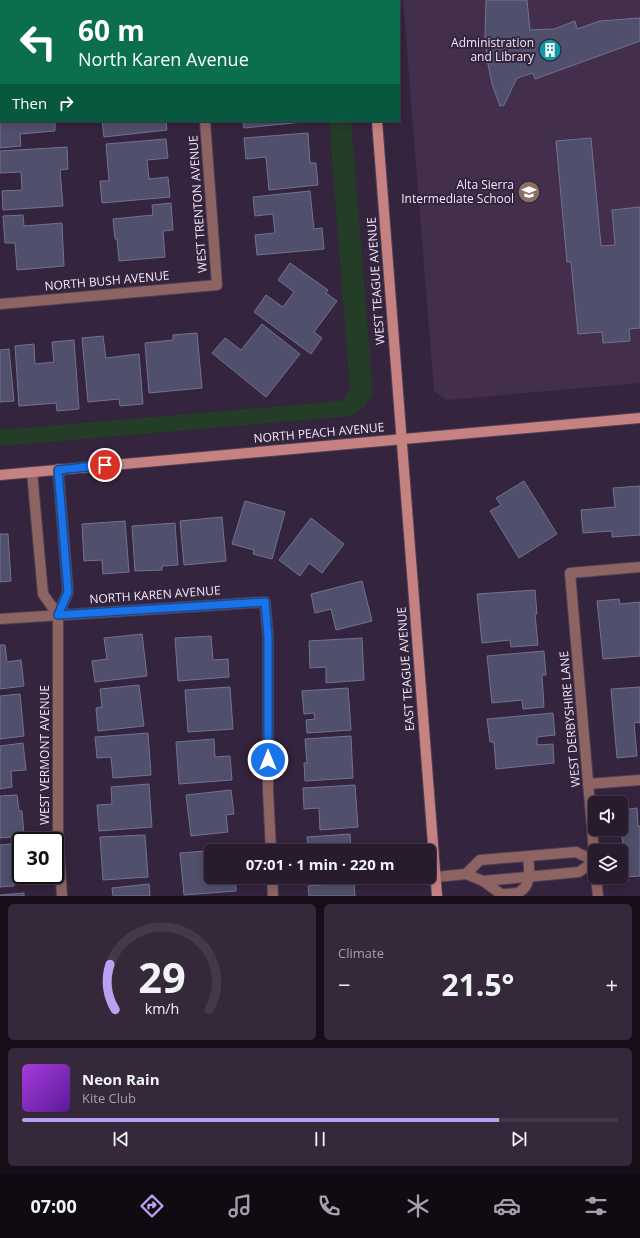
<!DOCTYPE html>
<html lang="en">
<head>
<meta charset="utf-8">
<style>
	:root { --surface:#281b2e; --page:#34283a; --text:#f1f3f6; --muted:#a5a1aa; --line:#44394a; --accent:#bca0f2 }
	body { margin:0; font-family:"Open Sans",sans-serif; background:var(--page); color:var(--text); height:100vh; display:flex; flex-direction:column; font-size:15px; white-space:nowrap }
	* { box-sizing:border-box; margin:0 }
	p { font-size:13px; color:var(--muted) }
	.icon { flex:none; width:22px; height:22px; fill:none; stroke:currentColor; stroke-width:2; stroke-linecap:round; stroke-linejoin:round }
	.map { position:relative; height:896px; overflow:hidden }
	.panel { display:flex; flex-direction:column; gap:8px; padding:8px; background:#160f19; flex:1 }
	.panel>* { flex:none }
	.top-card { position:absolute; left:0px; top:0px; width:400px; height:122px; box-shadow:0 2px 10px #0003,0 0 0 1px var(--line); background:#0b6e4f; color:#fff; overflow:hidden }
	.tools { position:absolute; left:588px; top:796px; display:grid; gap:8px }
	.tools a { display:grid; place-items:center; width:40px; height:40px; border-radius:6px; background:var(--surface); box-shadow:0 2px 10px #0003,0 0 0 1px var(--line); font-size:20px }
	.speed { position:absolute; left:12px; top:832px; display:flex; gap:8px; font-size:20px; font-weight:700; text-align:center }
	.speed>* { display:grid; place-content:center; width:52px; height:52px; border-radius:50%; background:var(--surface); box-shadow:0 2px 10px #0003,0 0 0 1px var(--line); line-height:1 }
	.speed .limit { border:2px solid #111; border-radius:6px; background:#fff; color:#111 }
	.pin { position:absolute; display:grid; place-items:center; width:34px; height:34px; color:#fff; margin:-17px; border:2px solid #fff; border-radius:50%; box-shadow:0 1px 4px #0007 }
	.me { position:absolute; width:44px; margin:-22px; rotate:0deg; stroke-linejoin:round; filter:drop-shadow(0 0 3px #0008) }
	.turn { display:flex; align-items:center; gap:14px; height:84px; padding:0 12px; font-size:18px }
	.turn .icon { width:52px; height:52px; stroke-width:2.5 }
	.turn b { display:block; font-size:28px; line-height:34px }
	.then { display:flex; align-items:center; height:38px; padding:0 12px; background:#0003; gap:8px; font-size:15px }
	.big { font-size:30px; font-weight:700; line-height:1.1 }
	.panel .card { flex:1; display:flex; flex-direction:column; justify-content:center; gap:6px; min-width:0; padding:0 14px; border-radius:6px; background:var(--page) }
	.panel .dial { align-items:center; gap:0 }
	.dial svg { height:104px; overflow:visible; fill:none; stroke:var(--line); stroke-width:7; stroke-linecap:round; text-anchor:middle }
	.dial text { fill:var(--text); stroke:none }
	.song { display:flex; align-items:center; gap:12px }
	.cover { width:48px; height:48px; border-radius:6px; background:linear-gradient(135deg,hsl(280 70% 55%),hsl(270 70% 35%)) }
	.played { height:4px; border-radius:2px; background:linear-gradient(90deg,var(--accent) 80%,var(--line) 80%) }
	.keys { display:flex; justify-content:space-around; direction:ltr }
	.heat { display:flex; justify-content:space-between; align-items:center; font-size:22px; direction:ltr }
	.panel .tiles { flex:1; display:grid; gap:8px; grid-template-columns:1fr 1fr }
	.card:last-child { grid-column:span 2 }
	.trip { position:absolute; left:204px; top:844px; width:232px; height:40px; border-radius:6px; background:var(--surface); box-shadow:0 2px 10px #0003,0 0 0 1px var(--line); font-weight:700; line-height:40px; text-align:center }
	.menu { display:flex; height:64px; justify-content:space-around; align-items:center; background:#100b12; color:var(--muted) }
	.menu .icon { width:28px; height:28px }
	.menu .on { color:var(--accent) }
	.menu b { font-size:18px; color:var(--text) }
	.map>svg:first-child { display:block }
</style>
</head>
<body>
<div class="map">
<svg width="640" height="896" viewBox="0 0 640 896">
	<rect width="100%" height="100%" fill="#35243d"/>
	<!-- built -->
	<path fill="#432f4c" d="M403 0H640V383L446 400 434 391Z"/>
	<!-- green -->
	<path fill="#243d27" d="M329 121H351L373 393 364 407 352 416 0 446V430L342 401 350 390Z"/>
	<!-- building -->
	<g fill="#50506d" stroke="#727292">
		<path d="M0 0H45V1H1L0 20Z"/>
		<rect x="98" y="0" width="53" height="1"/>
		<path d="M486 0H527L530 30 554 29 575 21 577 29 600 21 640 18V41L535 79 533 73 517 78 504 105 500 106 492 84 487 59 485 37Z"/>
		<path d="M0 120 1 121H55V131L20 134 21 146 0 148Z"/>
		<path d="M102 121H166L167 130 104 137Z"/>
		<path d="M243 121H303V122L244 128Z"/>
		<path d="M308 133 310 163H316L318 185 269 190 266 157 246 159 244 138Z"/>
		<path d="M591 138 601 246 615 245 612 210 640 207V328L629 329 630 341 603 343 602 332 578 334 571 262H567L556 141Z"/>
		<path d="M166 139 168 158 147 160 149 179 168 177 170 197 102 203 100 181H109L106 144Z"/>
		<path d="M67 147 68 169 60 170 63 206 3 210 2 191 22 190 21 172 0 173V151Z"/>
		<path d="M310 191 314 229 322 228 324 249 257 255 255 235 275 233 273 214 255 216 253 197Z"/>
		<path d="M171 203 173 230 163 231 165 257 119 261 117 239H115L113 219 153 215 152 205Z"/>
		<path d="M23 215 24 226 62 223 64 266 17 270 15 243H5L3 216Z"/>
		<path d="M290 263 328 290 326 293 337 301 314 332 322 338 311 354 254 312 266 295 283 307 294 292 278 280Z"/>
		<path d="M262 324 300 354 266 397 212 353 225 338 241 350Z"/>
		<path d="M197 333 202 388 149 393 145 343 173 340V335Z"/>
		<path d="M103 336 106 358 139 354 143 404 120 406 119 399 88 402 82 338Z"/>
		<path d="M74 340 79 409 57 411 56 403 19 406 15 346 34 344 35 364 54 362 52 342Z"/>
		<path d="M9 349 14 401 0 402V350Z"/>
		<path d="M524 481 557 534 519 558 490 511 501 505 496 498Z"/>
		<path d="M640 486V535L612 537V531L583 533 581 510 615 507 613 488Z"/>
		<path d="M245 501 285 512 272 559 253 554 254 550 232 544Z"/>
		<path d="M222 517 226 561 184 565 180 521Z"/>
		<path d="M311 518 344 544 322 573 309 563 300 576 279 560Z"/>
		<path d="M125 521 129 572 103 574 102 560 84 561 82 524Z"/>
		<path d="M175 523 178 565 162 566V570L135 571 132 526Z"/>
		<path d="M0 534H8L11 581 0 582Z"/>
		<path d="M362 581 372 621 336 630 331 609 315 613 311 594Z"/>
		<path d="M535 590 537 614H535L538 645 511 647 510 640 482 643 477 594Z"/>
		<path d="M619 599 620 604 640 602V656L603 659 597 601Z"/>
		<path d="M142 634 147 676 95 682 92 661 107 659 104 638Z"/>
		<path d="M211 636 213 660 228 659 229 677 178 681 175 638Z"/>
		<path d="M362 638 364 680 326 683V667L310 668 309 641Z"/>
		<path d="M0 645H5L7 662 21 660 24 686 0 689Z"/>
		<path d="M544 651 546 675H542L544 707 523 709 522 700 492 703 487 656Z"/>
		<path d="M139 685 144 726 98 731 96 708 102 707 100 689Z"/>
		<path d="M230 687 233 729 188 732 185 690Z"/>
		<path d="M640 687V724V722L634 723 637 756 617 758 611 689Z"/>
		<path d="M348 688 351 730 307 733 306 720 315 719 314 713 304 714 302 691Z"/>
		<path d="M20 694 24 736 0 739V696Z"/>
		<path d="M553 713 555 735 537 737V745L553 744 554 763 496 769 494 742H490L487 719Z"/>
		<path d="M148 733 151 775 113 778 111 757 97 758 95 737Z"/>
		<path d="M351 736 353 778 305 781 304 763H307L305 739Z"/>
		<path d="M214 739 215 757 230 756 232 780 179 784 176 742Z"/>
		<path d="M23 743 26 770 11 771 12 787 0 789V746Z"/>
		<path d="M149 784 152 827 99 831 97 805 112 804 111 787Z"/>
		<path d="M355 785 358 827 320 830 319 808 304 809 303 788Z"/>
		<path d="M231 790 234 814 226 815 228 832 191 836 186 795Z"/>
		<path d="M17 795 19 811H22L24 836 0 838V796Z"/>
		<path d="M637 808 638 826H640V876L626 877 621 825V810Z"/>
		<path d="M350 834 351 851H308L307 837Z"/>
		<path d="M145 835 148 877 103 880 100 837Z"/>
		<path d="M21 843V865L12 866 14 886 0 887V845Z"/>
		<path d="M218 850V851H211V877H235L236 891 184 895 180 853Z"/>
		<path d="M354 882 355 896H309L308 886Z"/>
		<path d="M149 884 150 896H113L112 888Z"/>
		<path d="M24 893V896H0V895Z"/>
	</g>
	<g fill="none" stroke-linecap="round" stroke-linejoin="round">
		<!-- street casing -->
		<g stroke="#4f3f57" stroke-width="12">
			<g id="street">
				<path d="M196 0V1"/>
				<path d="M0 304 217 285 205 121"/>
				<path d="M58 469 68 592 58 615V835L62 896"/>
				<path d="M32 472 43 594 58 615"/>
				<path d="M0 619 265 602 268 637V790L271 851"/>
				<path d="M588 784 640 780"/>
				<path d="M595 863 570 573 640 567"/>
				<path d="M466 874 480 860 576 852 595 861"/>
				<path d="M272 877 273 896"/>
				<path d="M436 877 466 874 483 881 579 872 595 861"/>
				<path d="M596 877 598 896"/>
				<path d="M483 881 501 894C505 894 512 894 517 893 533 887 529 868 528 856"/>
			</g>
		</g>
		<!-- secondary casing -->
		<g stroke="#4f3f57" stroke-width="12">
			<g id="secondary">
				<path d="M367 0V1"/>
				<path d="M377 121 437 896"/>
				<path d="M0 475 640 418"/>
			</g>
		</g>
		<!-- street -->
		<use href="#street" stroke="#8e6462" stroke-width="10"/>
		<!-- secondary -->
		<use href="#secondary" stroke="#c58280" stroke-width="10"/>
	</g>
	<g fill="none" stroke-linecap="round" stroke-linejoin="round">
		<!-- route casing -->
		<g stroke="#114b97" stroke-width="10">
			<path id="route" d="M105 465 58 470 68 592 58 615 265 602 268 637V760"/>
		</g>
		<!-- route -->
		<use href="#route" stroke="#1a73e8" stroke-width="7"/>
	</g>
	<!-- icons -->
	<defs>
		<g id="building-disc" transform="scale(1.15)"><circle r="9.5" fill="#0f9aa8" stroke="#35243d"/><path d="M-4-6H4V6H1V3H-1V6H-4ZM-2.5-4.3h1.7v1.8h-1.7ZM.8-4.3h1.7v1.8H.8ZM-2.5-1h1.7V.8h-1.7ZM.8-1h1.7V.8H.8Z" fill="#fff"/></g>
		<g id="school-disc" transform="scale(1.15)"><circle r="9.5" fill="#8d6e63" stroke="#35243d"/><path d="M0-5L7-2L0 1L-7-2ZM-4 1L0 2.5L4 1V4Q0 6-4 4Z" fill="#fff"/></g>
	</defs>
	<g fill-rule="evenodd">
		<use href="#building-disc" x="550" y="50"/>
		<use href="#school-disc" x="529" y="192"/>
	</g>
	<g text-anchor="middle" stroke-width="4" stroke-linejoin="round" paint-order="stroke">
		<!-- poi labels -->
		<g font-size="12" fill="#f2e8f8" stroke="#35243d" text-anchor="end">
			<text x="534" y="47">Administration<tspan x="534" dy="14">and Library</tspan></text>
			<text x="514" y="189">Alta Sierra<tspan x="514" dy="14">Intermediate School</tspan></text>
		</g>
		<!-- street labels -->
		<g font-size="12" fill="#f2e8f8" stroke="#35243d">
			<text transform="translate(198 204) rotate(-94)" y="4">WEST TRENTON AVENUE</text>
			<text transform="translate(107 281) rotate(-5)" y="4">NORTH BUSH AVENUE</text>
			<text transform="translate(376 281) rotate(-94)" y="4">WEST TEAGUE AVENUE</text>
			<text transform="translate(319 433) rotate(-5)" y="4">NORTH PEACH AVENUE</text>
			<text transform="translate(155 595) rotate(-4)" y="4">NORTH KAREN AVENUE</text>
			<text transform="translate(406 669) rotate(-94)" y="4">EAST TEAGUE AVENUE</text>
			<text transform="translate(570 719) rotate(-95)" y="4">WEST DERBYSHIRE LANE</text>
			<text transform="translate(45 755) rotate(-90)" y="4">WEST VERMONT AVENUE</text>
		</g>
	</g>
</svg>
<div class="tools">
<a><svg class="icon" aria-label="sound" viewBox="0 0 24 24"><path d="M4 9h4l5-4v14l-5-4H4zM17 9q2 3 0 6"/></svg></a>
<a><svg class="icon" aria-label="layers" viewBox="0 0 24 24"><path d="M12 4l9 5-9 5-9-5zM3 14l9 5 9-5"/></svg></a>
</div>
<div class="speed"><div class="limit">30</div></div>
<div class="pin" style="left:105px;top:465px;background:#d93025"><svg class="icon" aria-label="arrive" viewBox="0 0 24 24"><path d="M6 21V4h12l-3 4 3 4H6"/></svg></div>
<svg class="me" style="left:268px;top:760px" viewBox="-20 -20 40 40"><circle r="17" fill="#1a73e8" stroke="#fff" stroke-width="3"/><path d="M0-11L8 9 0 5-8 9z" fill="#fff"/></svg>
<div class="trip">07:01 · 1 min · 220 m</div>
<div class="top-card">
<div class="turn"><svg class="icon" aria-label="left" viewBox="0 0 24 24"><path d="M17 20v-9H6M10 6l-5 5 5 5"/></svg><div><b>60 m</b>North Karen Avenue</div></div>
<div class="then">Then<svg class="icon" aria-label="right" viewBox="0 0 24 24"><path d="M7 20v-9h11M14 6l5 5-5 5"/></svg></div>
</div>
</div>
<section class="panel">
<div class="tiles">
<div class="card dial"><svg viewBox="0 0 100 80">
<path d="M14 69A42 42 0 1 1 86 69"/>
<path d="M14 69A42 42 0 0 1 10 34" stroke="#bca0f2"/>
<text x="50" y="56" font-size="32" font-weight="700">29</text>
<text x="50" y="72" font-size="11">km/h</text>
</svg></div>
<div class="card"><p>Climate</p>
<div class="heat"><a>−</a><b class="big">21.5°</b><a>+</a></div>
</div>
<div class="card">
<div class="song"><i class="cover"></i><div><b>Neon Rain</b><p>Kite Club</p></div></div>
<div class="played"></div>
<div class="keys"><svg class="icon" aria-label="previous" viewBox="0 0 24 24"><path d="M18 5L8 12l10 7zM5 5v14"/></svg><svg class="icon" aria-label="pause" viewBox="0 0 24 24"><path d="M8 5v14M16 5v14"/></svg><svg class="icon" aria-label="next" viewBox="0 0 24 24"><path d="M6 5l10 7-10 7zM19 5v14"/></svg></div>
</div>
</div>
</section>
<nav class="menu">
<b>07:00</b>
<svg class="icon on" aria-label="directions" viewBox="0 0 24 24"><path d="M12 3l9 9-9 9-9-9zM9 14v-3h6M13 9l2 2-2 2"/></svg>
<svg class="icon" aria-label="music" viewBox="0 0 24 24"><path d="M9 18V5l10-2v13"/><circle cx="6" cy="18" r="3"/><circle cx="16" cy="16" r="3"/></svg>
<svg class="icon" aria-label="phone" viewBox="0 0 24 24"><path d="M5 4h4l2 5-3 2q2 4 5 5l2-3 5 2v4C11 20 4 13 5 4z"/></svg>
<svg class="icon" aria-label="climate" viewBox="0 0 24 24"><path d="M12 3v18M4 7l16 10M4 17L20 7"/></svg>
<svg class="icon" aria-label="car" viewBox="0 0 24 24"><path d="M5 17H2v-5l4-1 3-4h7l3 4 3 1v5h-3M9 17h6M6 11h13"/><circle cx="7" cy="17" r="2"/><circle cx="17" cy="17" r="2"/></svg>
<svg class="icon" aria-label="filters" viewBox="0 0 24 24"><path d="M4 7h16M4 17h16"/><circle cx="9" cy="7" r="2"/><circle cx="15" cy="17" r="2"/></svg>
</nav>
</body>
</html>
